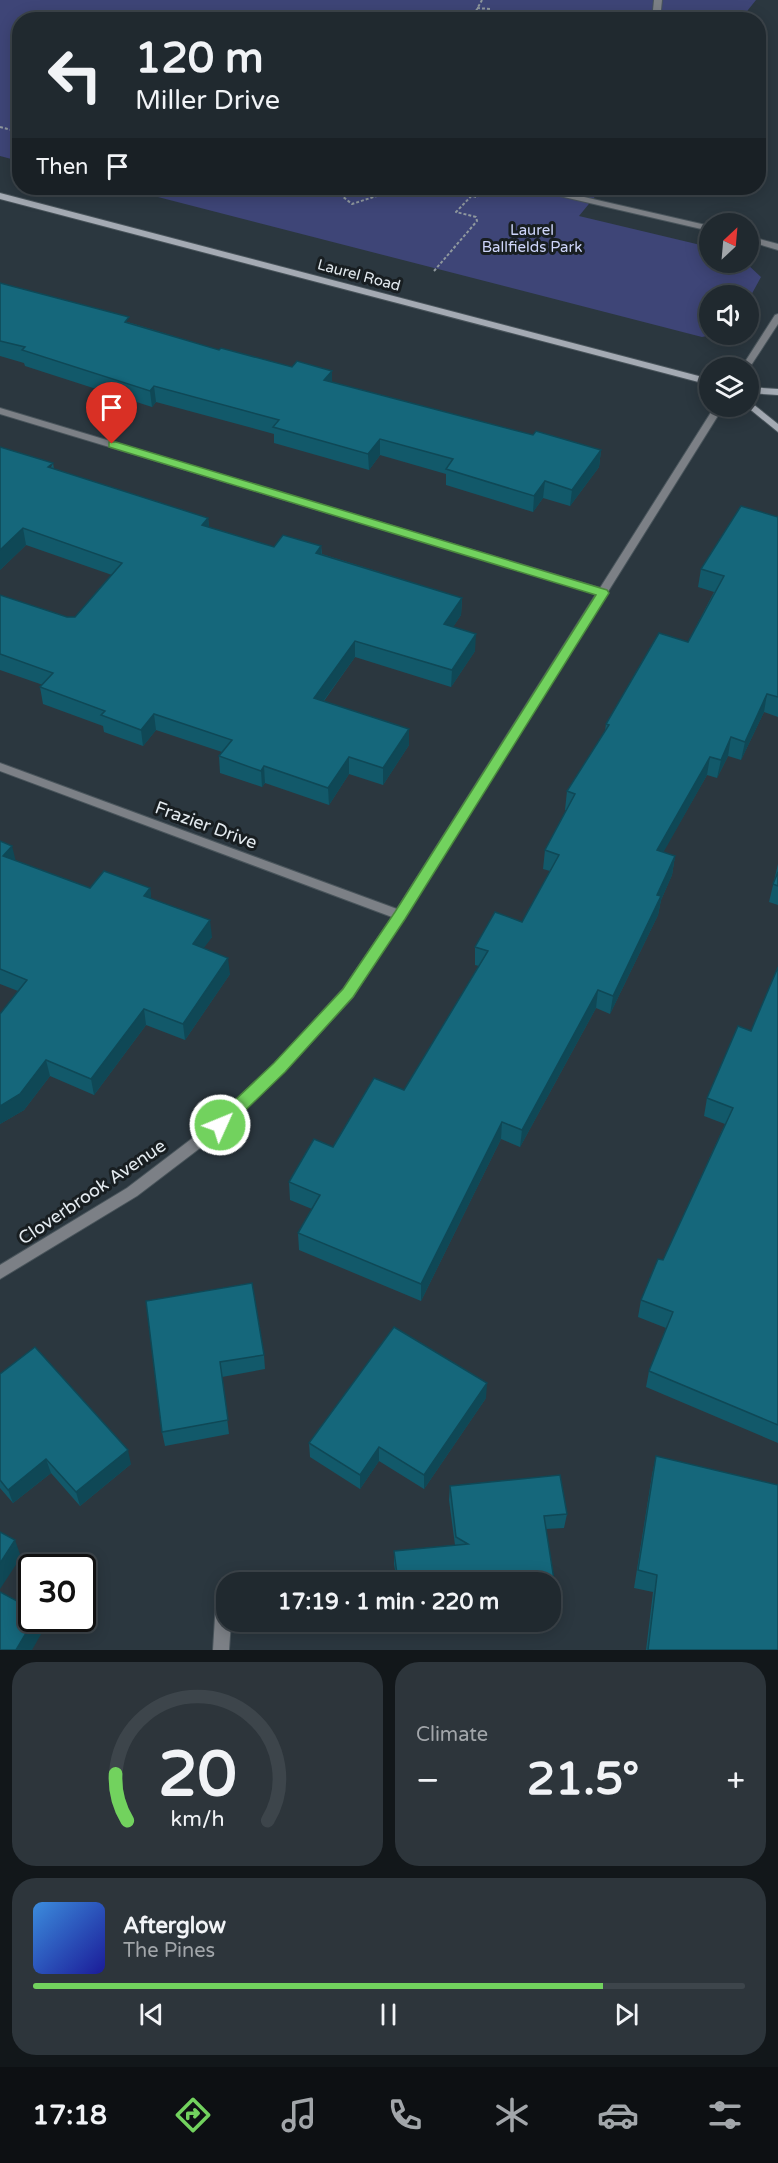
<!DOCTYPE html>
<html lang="en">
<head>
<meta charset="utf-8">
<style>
	:root { --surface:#20292f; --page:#2d353b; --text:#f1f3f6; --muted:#a2a6aa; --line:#3d454b; --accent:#72d25e }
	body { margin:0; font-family:"Varela Round",sans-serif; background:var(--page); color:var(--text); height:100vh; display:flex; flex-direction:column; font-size:22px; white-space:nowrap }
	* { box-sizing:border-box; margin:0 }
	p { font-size:20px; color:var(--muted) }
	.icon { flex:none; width:33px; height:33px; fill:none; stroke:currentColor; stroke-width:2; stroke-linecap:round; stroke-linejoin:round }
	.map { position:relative; height:1650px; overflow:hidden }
	.sheet { display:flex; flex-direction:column; gap:12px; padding:12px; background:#12171a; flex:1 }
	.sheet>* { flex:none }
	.guide { position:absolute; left:12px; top:12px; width:754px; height:183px; border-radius:24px; box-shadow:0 3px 15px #0003,0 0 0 2px var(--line); background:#20292f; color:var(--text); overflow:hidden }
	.needle { width:39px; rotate:26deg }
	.buttons { position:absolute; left:699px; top:213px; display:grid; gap:12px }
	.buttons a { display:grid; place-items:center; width:60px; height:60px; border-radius:50%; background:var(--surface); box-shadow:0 3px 15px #0003,0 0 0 2px var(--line); font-size:30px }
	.speed { position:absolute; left:18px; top:1554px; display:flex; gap:12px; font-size:30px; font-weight:700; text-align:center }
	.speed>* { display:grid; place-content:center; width:78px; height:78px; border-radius:50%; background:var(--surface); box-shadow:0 3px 15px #0003,0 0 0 2px var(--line); line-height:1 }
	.speed .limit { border:3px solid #111; border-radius:9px; background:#fff; color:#111 }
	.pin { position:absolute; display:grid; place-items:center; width:51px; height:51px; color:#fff; margin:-62px -26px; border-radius:50% 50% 50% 0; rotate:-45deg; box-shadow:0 0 6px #0007 }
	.pin .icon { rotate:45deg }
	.me { position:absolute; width:66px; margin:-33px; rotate:46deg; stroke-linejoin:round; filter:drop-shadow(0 0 4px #0008) }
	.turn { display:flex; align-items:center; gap:21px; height:126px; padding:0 24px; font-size:27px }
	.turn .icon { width:78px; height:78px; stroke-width:2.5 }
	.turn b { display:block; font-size:42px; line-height:51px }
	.then { display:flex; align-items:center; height:57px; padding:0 24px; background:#0003; gap:12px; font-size:22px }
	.big { font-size:45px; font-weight:800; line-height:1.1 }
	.sheet .widget { flex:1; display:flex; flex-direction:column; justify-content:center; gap:9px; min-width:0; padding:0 21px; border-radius:24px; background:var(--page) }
	.sheet .dial { align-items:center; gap:0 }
	.dial svg { height:156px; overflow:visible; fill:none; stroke:var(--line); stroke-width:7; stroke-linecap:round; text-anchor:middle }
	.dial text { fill:var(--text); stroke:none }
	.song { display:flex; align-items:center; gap:18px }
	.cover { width:72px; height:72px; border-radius:9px; background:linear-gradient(135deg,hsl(210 70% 55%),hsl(240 70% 35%)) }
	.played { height:6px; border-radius:3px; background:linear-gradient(90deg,var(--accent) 80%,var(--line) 80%) }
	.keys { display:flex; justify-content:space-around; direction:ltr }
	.heat { display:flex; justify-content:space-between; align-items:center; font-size:33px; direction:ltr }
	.sheet .tiles { flex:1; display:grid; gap:12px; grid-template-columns:1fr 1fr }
	.widget:last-child { grid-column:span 2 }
	.trip { position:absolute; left:216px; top:1572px; width:345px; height:60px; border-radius:24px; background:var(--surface); box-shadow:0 3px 15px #0003,0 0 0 2px var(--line); font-weight:800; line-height:60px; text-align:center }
	.menu { display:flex; height:96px; justify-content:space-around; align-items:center; background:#0d1013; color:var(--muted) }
	.menu .icon { width:42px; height:42px }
	.menu .selected { color:var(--accent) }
	.menu b { font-size:27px; color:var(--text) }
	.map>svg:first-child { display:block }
</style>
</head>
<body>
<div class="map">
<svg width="778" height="1650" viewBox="0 0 778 1650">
	<rect width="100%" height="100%" fill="#2b373f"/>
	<!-- green -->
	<g fill="#3e4577">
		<path d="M0 0H756L740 20H20L19 161 0 156Z"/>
		<path d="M123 188H602L579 216 709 247 710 262 746 263 761 277 749 299 748 296H710L711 335 702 337Z"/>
	</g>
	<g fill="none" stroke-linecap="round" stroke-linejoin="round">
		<!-- service casing -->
		<g stroke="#49545b" stroke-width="2">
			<g id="service">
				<path d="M654 0H662L660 20H652Z"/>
				<path d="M538 188H545L710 226V231L538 191Z"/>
				<path d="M748 236 778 244V250L748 241Z"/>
				<path d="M778 314V324L748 370V368H741L775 315Z"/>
			</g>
		</g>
		<!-- minor casing -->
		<g stroke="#49545b" stroke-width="2">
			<g id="minor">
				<path d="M715 406H724L404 918 353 997 285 1071 225 1129 137 1196 0 1279V1265L127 1188 215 1121 275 1063 343 989 392 917 0 771V763L397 909 596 594 0 414V408L600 588Z"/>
				<path d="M224 1593 226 1594V1622H231L229 1650H213L216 1601 218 1595Z"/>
			</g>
		</g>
		<!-- secondary casing -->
		<g stroke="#49545b" stroke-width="2">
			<g id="secondary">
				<path d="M0 193 710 379V385L0 199Z"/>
				<path d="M748 387 778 389V395L748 393Z"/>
				<path d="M748 400 778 424V432L746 406H748Z"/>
			</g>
		</g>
		<!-- path -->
		<g stroke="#8f989e" stroke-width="2" stroke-dasharray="3 2" stroke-linecap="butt">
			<path d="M477 8 490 9"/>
			<path d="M471 20 482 0"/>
			<path d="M0 127 20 132"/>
			<path d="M332 188 352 204 401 188"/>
			<path d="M455 188 478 198"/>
			<path d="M434 271 477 221 476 217 456 212 479 188"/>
		</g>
		<!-- service -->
		<use href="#service" fill="#7c8086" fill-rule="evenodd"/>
		<!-- minor -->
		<use href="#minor" fill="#7c8086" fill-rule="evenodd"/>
		<!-- secondary -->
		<use href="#secondary" fill="#a4aab3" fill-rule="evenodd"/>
	</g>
	<!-- wall -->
	<g fill="#12596a">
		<path d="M0 283 219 350 292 367 332 371V382L533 435 601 450 599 467 570 506 543 498 533 512 446 485V474L380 455 369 470 274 443V434L156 402 152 407 25 366 24 363 0 356Z"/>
		<path d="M53 463 54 469 208 518 209 527 274 547 321 546 322 554 462 598 461 615 453 627 475 651 451 687 355 657 324 701 409 745 383 785 349 774 329 805 265 783 262 787 220 773 219 756 222 752 156 730 143 746 104 732 103 726 43 704 40 687 43 685 0 670V595L67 617H75L112 575 26 545 0 570Z"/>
		<path d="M778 517V717L764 712 741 760 728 756 717 778 707 775 663 852 675 856 672 875 661 900 658 915 610 1014 596 1008 520 1147 501 1139 421 1301 299 1250 298 1233 312 1209 290 1200 289 1182 404 1090 479 966 475 965V947L522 922 550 871 543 869 545 850 566 810H565L567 791 605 731 606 724 688 642 714 592 698 587 701 569Z"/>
		<path d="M0 841 15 861 90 888H150L151 899 212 937 203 948 230 974 185 1040 146 1025 94 1095 50 1076 24 1110 0 1124V1014L18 991 0 984Z"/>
		<path d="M778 864V905L769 902Z"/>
		<path d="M778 967V1443L646 1387 649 1371 666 1328 638 1317 641 1300 663 1260 725 1124 704 1116 707 1098 751 1031Z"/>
		<path d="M252 1283 264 1355 265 1369 222 1377 229 1434 165 1446 162 1432Z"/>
		<path d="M0 1374 131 1464 80 1506 51 1473 13 1503 0 1488Z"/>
		<path d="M486 1398 424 1489 379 1461 360 1489 310 1457 309 1443Z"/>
		<path d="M656 1456 778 1650H646L653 1592 634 1588 652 1475Z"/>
		<path d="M450 1486 567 1514 564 1528 546 1529 557 1599 555 1612H550V1582H397L394 1564V1551L455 1545 449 1500Z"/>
		<path d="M401 1622H456L402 1627Z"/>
	</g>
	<!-- shaded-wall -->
	<g fill="#0f4856">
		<path d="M332 371V387L324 380Z"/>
		<path d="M154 386 156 402 152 407 150 391Z"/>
		<path d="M380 439V455L369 470 368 454Z"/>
		<path d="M601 450 599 467 570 506 572 490Z"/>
		<path d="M545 481 543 498 533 512 534 496Z"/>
		<path d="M208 518 210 534 202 525Z"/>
		<path d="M23 528 26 545 0 570V550Z"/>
		<path d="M321 546 322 563 316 553Z"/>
		<path d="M462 598 461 615 444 641V624Z"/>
		<path d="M476 634 475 651 451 687 452 670Z"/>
		<path d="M355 641V657L314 714V698Z"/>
		<path d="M767 694 764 712 741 760 745 742Z"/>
		<path d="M154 714 156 730 143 746 141 730Z"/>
		<path d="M409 729V745L383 785V768Z"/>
		<path d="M731 737 728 756 717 778 721 760Z"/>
		<path d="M349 757V774L329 805 328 788Z"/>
		<path d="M710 757 707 775 654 869 657 850Z"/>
		<path d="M264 766 265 783 262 787 261 771Z"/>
		<path d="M12 846 16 862 3 856Z"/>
		<path d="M675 856 672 875 661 900 658 915 610 1014 613 996 657 895Z"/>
		<path d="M150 888 152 904 144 896Z"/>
		<path d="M210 920 212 937 195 960 193 944Z"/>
		<path d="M228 958 230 974 185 1040 183 1024Z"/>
		<path d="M598 990 596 1008 520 1147 522 1130Z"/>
		<path d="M144 1009 146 1025 94 1095 91 1079Z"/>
		<path d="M46 1060 50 1076 24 1110 0 1124V1106Z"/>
		<path d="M502 1122 501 1139 421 1301V1284Z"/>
		<path d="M487 1383 486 1398 424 1489V1475Z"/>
		<path d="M379 1447V1461L360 1489V1475Z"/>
		<path d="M128 1450 131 1464 80 1506 76 1492Z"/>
		<path d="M46 1459 51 1473 13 1503 8 1490Z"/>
		<path d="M15 1540 21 1557 0 1589V1563Z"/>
		<path d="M35 1618H40L44 1629 32 1650H16Z"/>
	</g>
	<!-- building -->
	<g fill="#15677b" stroke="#0f4856" stroke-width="1.5">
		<path d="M0 283 129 317 125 322 219 350 221 348 292 367 297 361 332 371 324 380 533 435 536 431 601 450 572 490 545 481 534 496 446 469 453 459 380 439 368 454 273 427 279 420 154 386 150 391 22 350 25 347 0 341Z"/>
		<path d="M0 447 53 463 48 467 208 518 202 525 274 547 283 535 321 546 316 553 462 598 444 624 476 634 452 670 355 641 314 698 409 729 383 768 349 757 328 788 264 766 261 771 219 756 232 740 154 714 141 730 101 715 105 711 40 687 53 673 0 654V595L67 617H75L122 563 23 528 0 550Z"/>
		<path d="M741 506 778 517V697L767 694 745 742 731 737 721 760 710 757 657 850 675 856 657 895 661 896 613 996 598 990 522 1130 502 1122 421 1284 298 1233 320 1195 289 1182 314 1139 333 1147 374 1078 404 1090 488 951 475 947 495 912 522 922 559 855 545 850 575 794 567 791 609 725 606 724 659 633 688 642 724 576 701 569Z"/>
		<path d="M0 841 12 846 3 856 90 888 104 871 150 888 144 896 210 920 193 944 228 958 183 1024 144 1009 91 1079 46 1060 20 1094 0 1106V1014L27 980 0 969Z"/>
		<path d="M778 872V886L773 884Z"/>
		<path d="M778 967V1425L649 1371 673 1312 641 1300 658 1259 663 1260 733 1108 707 1098 738 1026 751 1031Z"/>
		<path d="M252 1283 264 1355 220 1362 228 1420 162 1432 146 1301Z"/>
		<path d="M394 1327 487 1383 424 1475 379 1447 360 1475 309 1443Z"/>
		<path d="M35 1347 128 1450 76 1492 46 1459 8 1490 0 1480V1374Z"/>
		<path d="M656 1456 778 1485V1650H648L657 1575 638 1570Z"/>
		<path d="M560 1475 567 1514 544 1516 557 1599H550V1582H398L394 1551 468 1544 456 1537 450 1486Z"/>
		<path d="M0 1532 15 1540 0 1563Z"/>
		<path d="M0 1592 32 1609V1618H35L16 1650H0Z"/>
	</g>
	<!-- route -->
	<path fill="#72d25e" stroke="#4a883d" stroke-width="1.5" d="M109 442H116L607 590 609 593 405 919 353 997 285 1072 225 1130 220 1132 212 1125 214 1120 274 1063 343 989 395 912 596 595 109 447Z"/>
	<g text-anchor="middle" stroke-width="6" stroke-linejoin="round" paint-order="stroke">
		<!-- far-park labels -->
		<g font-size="15" fill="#ced5fa" stroke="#181e21">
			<text x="532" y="235">Laurel<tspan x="532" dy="17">Ballfields Park</tspan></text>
		</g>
		<!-- far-street labels -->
		<g font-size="15" fill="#e4ebf0" stroke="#181e21">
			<text transform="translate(359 275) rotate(15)" y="5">Laurel Road</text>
		</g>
		<!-- street labels -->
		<g font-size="18" fill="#e4ebf0" stroke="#181e21">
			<text transform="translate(206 825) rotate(20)" y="6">Frazier Drive</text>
			<text transform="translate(92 1192) rotate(-34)" y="6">Cloverbrook Avenue</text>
		</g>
	</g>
</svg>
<div class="buttons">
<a><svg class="needle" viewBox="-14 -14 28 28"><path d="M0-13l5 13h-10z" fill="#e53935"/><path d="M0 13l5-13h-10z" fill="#a2a6aa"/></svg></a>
<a><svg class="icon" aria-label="sound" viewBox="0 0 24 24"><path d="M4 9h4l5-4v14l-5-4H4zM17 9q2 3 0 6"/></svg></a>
<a><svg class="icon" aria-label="layers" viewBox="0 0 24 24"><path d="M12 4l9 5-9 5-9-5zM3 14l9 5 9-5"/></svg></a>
</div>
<div class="speed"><div class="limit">30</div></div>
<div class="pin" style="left:112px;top:444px;background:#d93025"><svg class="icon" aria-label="arrive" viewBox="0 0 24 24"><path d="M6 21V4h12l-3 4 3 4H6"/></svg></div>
<svg class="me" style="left:220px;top:1125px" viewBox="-20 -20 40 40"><circle r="17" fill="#72d25e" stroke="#fff" stroke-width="3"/><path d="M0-11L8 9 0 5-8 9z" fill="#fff"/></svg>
<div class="trip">17:19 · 1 min · 220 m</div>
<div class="guide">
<div class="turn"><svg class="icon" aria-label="left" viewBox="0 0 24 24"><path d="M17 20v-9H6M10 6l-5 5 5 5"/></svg><div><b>120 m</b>Miller Drive</div></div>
<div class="then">Then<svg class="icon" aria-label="arrive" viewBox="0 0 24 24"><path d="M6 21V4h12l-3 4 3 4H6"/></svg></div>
</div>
</div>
<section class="sheet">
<div class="tiles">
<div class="widget dial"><svg viewBox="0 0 100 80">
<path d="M14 69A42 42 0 1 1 86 69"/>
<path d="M14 69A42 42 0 0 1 8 45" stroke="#72d25e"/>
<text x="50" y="56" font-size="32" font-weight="700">20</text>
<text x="50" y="72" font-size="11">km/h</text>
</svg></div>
<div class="widget"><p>Climate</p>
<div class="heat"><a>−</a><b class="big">21.5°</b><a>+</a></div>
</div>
<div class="widget">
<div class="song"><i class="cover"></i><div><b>Afterglow</b><p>The Pines</p></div></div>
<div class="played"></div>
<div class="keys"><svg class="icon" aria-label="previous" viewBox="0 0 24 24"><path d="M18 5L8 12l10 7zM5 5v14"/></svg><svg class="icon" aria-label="pause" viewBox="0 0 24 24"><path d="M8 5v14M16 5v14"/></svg><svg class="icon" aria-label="next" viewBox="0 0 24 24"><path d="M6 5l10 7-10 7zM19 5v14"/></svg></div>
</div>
</div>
</section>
<nav class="menu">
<b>17:18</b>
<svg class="icon selected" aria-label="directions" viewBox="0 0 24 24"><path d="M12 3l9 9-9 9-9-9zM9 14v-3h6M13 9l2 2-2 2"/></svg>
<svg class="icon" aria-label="music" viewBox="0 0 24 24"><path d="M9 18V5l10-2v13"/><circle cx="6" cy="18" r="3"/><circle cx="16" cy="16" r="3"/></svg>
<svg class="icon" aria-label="phone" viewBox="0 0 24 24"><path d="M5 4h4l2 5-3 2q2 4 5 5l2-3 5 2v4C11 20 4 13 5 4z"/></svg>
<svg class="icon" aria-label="climate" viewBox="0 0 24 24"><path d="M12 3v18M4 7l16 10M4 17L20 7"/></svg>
<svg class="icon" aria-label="car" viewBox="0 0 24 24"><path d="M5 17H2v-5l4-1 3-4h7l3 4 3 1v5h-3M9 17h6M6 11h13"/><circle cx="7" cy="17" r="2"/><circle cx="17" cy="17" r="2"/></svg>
<svg class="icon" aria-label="filters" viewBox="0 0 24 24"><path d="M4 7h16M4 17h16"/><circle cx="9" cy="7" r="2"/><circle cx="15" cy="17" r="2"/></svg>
</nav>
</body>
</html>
